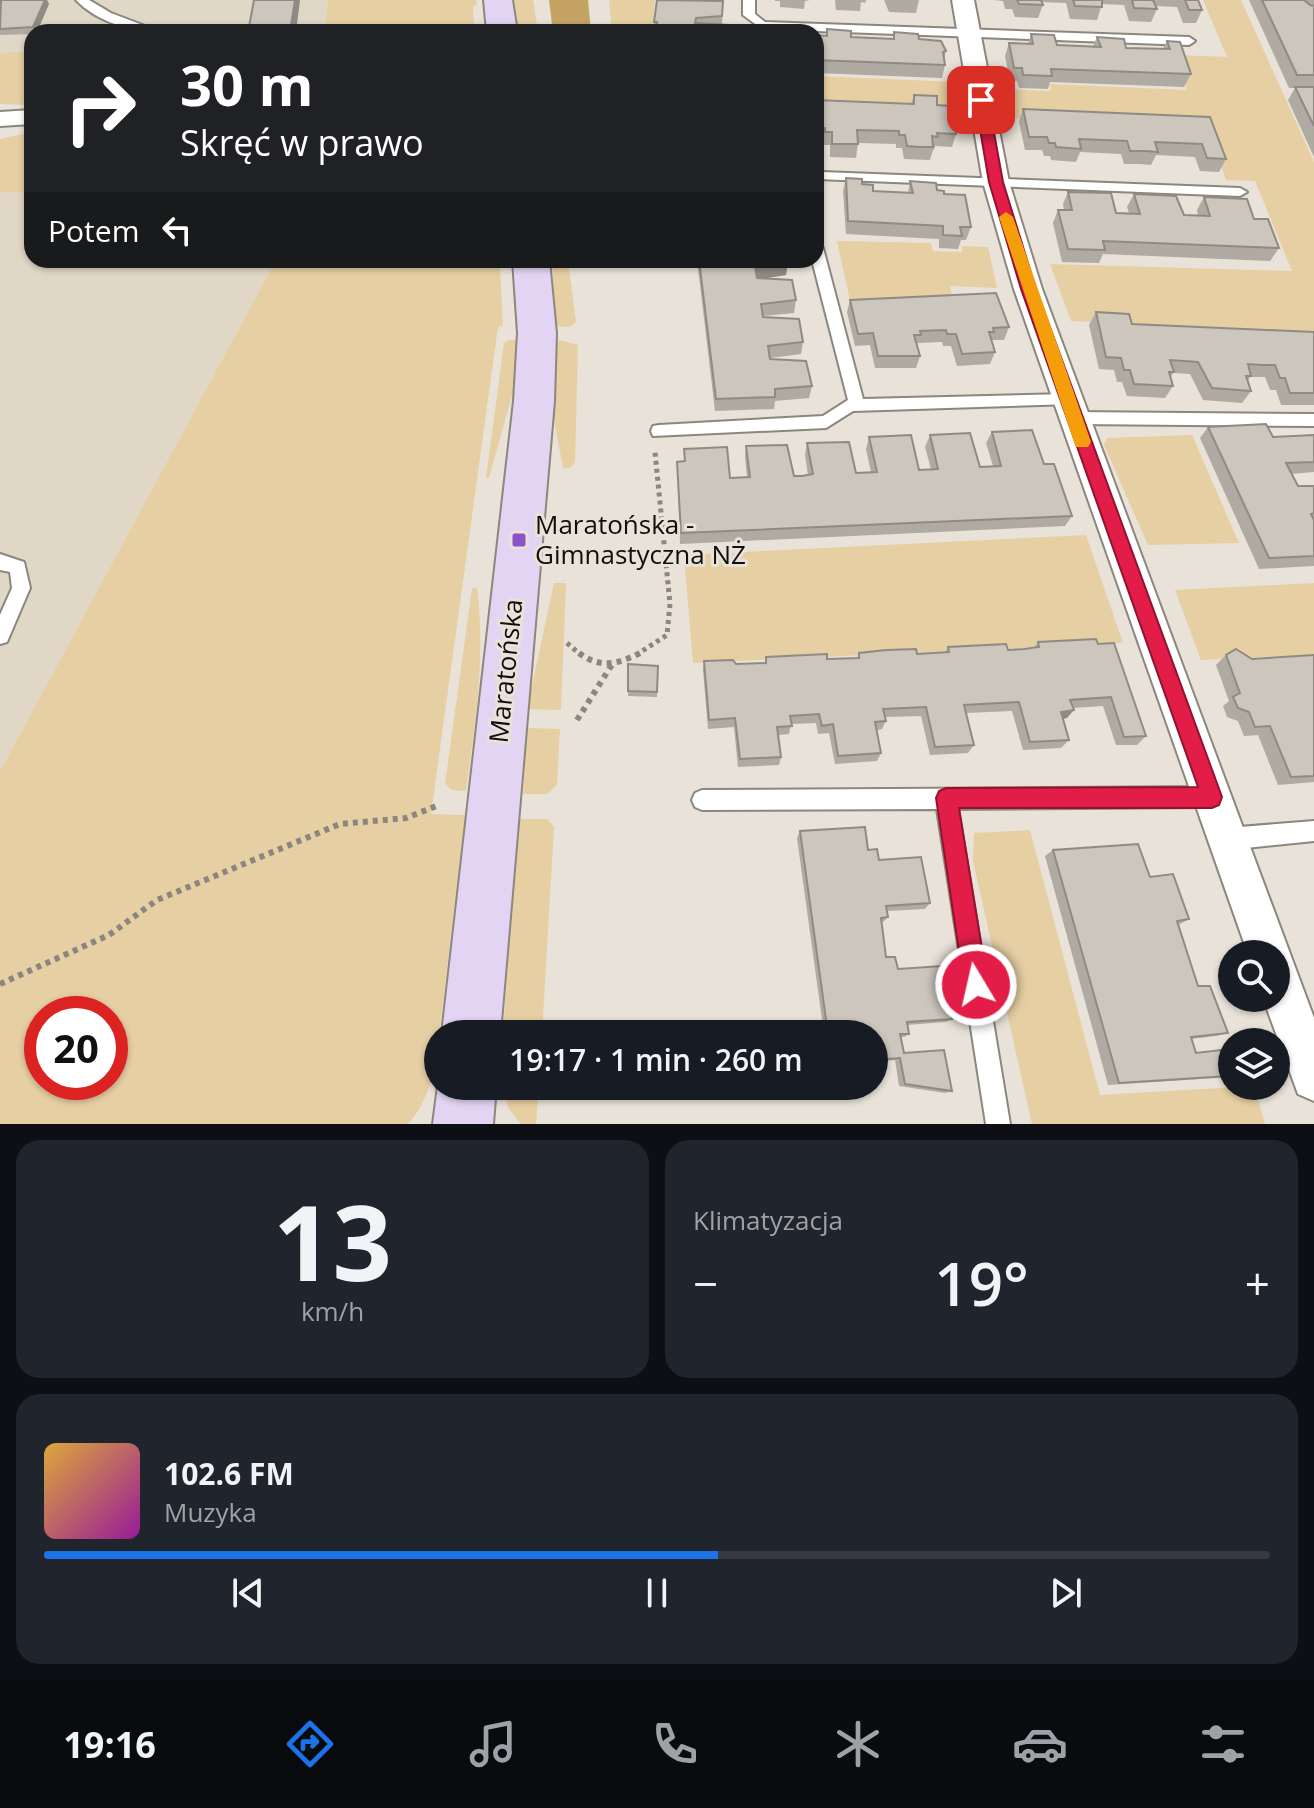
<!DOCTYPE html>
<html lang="pl">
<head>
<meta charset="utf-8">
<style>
	:root { --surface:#171b24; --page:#20242c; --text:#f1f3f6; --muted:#9ea1a6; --line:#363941; --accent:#1a73e8 }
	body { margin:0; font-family:"Open Sans",sans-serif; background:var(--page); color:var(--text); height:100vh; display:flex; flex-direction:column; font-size:30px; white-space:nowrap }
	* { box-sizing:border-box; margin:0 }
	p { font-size:26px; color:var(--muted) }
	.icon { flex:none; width:44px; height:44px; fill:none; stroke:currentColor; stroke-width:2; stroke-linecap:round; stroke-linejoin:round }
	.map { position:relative; height:1124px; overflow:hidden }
	.drawer { display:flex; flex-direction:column; gap:16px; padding:16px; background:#0d0f14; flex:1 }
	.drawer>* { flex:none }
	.guide { position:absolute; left:24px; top:24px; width:800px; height:244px; border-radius:24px; box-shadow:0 2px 6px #0004; background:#202124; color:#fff; overflow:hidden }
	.fabs { position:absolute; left:1218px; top:940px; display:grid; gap:16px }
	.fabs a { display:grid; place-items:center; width:72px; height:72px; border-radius:50%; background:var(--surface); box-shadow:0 2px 6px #0004; font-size:40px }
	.speed { position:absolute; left:24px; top:996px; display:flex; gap:16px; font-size:40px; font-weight:700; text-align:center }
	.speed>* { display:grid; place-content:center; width:104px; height:104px; border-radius:50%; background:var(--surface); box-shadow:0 2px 6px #0004; line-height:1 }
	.speed .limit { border:12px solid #d22; background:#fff; color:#111 }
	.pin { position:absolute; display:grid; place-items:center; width:68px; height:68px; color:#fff; margin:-34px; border-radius:16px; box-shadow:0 4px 12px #0006 }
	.me { position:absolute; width:88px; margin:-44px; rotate:351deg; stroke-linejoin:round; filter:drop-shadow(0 0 6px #0008) }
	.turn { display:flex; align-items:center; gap:28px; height:168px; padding:0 24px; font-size:36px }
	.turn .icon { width:104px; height:104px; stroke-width:2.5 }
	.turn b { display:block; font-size:56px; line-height:68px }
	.then { display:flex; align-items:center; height:76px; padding:0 24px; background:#0003; gap:16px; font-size:30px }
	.big { font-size:60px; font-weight:600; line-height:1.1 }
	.drawer .widget { flex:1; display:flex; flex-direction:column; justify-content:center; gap:12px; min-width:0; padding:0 28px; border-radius:24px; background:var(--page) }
	.drawer .dial { align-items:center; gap:0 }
	.dial b { font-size:104px; line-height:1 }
	.song { display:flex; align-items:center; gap:24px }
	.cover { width:96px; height:96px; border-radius:12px; background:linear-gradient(135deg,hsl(40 70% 55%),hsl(300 70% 35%)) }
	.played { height:8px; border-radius:4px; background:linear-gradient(90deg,var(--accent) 55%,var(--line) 55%) }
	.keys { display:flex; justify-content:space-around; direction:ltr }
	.heat { display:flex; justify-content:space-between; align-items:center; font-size:44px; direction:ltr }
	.drawer .tiles { flex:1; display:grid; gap:16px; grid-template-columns:1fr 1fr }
	.widget:last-child { grid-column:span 2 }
	.trip { position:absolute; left:424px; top:1020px; width:464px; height:80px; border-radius:40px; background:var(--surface); box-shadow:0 2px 6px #0004; font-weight:600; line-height:80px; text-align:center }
	.tabs { display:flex; height:128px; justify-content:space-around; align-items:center; background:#090b0e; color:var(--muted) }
	.tabs .icon { width:56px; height:56px }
	.tabs .current { color:var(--accent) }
	.tabs b { font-size:36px; color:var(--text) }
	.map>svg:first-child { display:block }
</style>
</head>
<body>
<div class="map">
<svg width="1314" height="1124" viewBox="0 0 1314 1124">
	<rect width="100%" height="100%" fill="#e8e2d8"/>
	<!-- built -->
	<g fill="#e1d7c6">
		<path d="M0 0H328L324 32H32V51L0 53Z"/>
		<path d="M0 192 32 193V260H276L0 771Z"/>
	</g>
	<!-- green -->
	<g fill="#e7cfa4" fill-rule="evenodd">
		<path d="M328 0H476L477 4 473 6 474 32H324Z"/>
		<path d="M513 0H533L538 32H519Z"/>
		<path d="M609 0H655L652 32H612Z"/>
		<path d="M1203 0H1241L1314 162V333L1071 321 1050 264 1292 271 1255 181 1226 180 1208 128 1008 118 1003 89 1051 91 1050 84 1187 90 1177 55 1227 57Z"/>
		<path d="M32 51V77L23 105 0 104V53Z"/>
		<path d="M816 76 958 82 961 109 907 105 816 110Z"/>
		<path d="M32 132V193L0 192V139Z"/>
		<path d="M837 241 931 243 933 251 962 252V246L988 247 997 288 950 286 953 301 851 305Z"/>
		<path d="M276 260H494L500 267 503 326 498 327 431 814 465 815 436 1063C430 1086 424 1107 408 1124H0V771ZM42 1014H110V1082H42Z"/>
		<path d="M552 260H568L576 322 570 327 556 326Z"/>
		<path d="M509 340H519L517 378 489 478H486L504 343Z"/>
		<path d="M560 340 578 345 575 462 570 468H563L553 415 555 344Z"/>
		<path d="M1192 435 1239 543 1148 545 1104 445 1107 438Z"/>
		<path d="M1086 535 1123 643 693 663 684 555Z"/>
		<path d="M554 583H566L561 710 527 709Z"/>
		<path d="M1314 583V655L1201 660 1175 590Z"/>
		<path d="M472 588H477C486 657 475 723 466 791L452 790 445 784Z"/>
		<path d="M527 728 560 729 557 785 547 794H523Z"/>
		<path d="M518 819H547L554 827 542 1034H503Z"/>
		<path d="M1030 830 1100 1095 1254 1086 1265 1124H1032L973 861 974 833Z"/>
		<path d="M501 1086H539L536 1124H521L509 1109Z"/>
	</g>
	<!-- forest -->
	<path fill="#c4a365" d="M549 0H588L591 32H553Z"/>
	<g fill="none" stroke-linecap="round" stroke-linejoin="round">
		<!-- lane casing -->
		<g stroke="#8c877d" stroke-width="4">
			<g id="lane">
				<path d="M76 0H89L111 13 161 32C132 32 97 22 76 0Z"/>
				<path d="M743 0H755V14L765 22 1189 37 1195 41 1189 45 762 29 743 15Z"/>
				<path d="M822 172 1240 188 1247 192 1240 196 817 179 816 175Z"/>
				<path d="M816 243 823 248 863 399 1067 394 1075 400 1073 404 853 411 826 428 653 436 651 431 653 426 659 425 823 416 848 400 812 260H816Z"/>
				<path d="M1074 412 1314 414V426L1074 424 1066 418Z"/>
				<path d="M0 554 24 562 30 588 7 642 0 644V615L12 588 10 572 0 570Z"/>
				<path d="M1212 787 1219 790 1222 797 1219 804 1212 807 958 809 1010 1124H986L937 809 702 810 695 807 692 800 695 793 702 790Z"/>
				<path d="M1314 821V841L1227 850 1220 846 1216 839 1220 832 1227 828Z"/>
			</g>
		</g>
		<!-- street casing -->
		<g stroke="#8c877d" stroke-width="4">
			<g id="street">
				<path d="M952 0H974L1009 182 1042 289 1314 1018V1101L1298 1094 1263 998H1276V954H1248L1014 289 983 182Z"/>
				<path d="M32 110V124L0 126V112Z"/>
			</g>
		</g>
		<!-- secondary casing -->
		<g stroke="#8c877d" stroke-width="4">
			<g id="secondary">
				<path d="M484 0H512L517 32H487Z"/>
				<path d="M513 260H549L556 333 554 401 500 1034H442L514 401 518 333Z"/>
				<path d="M438 1086H496L493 1124H433Z"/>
			</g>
		</g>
		<!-- path-far1 -->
		<g stroke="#8b867f" stroke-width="5" stroke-dasharray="4 4" stroke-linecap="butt">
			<path d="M567 643 581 655"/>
			<path d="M636 655 667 635 670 604 655 452"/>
		</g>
		<!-- path -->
		<g stroke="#8b867f" stroke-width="6" stroke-dasharray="5 5" stroke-linecap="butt">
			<path d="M579 653C600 669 618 664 640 653"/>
			<path d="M577 720 613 663"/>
			<path d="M0 984 109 935 157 900 340 824 406 818 439 805"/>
		</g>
		<!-- lane -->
		<use href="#lane" fill="#fff" fill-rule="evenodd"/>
		<!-- street -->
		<use href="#street" fill="#fff" fill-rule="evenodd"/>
		<!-- secondary -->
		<use href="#secondary" fill="#e2d4f2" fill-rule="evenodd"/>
	</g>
	<!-- wall -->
	<g fill="#afaaa2">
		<path d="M775 0H810L805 1 804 9 780 7V1H775Z"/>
		<path d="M835 0H866L865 3 861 2 860 11 836 10Z"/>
		<path d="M884 0H919L916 13 889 12Z"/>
		<path d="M994 0H1198L1202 10 1196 23H1183L1177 7 1155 6 1157 9 1151 22 1129 21 1124 5 1102 4 1097 20 1070 19 1066 3 1042 2 1043 5 1038 18 1015 17 1012 9H1005L1003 1Z"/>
		<path d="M1249 0H1314V157L1288 100 1295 88H1289Z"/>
		<path d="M0 1 49 4 37 32H32V34L0 35Z"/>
		<path d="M723 1 722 25 729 32H654V22Z"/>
		<path d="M827 29 851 37 893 39 894 32 919 39 946 51 944 59 945 65 942 78 816 73V35L826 36Z"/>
		<path d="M1031 34 1057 45 1093 46 1097 37 1126 48 1163 49 1167 41 1191 74 1184 87 1050 82 1048 89 1019 88 1017 81H1010L1005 56 1009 43 1028 44Z"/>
		<path d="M914 95 937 105 956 134 952 147 935 146 934 150H933L930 160 904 159 902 148H896V144L858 143 856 158 830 157V145H823V141H816V100L911 104Z"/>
		<path d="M1023 109 1210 117 1226 159 1219 172 1200 171 1195 157 1156 155 1151 165 1140 164H1124L1121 154 1080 152 1076 162 1051 160 1050 156H1044L1042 150H1025L1019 122Z"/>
		<path d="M846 178 862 184 873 191 908 193 910 181 944 194 971 227 966 240H961L958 249 939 248V239L846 234 843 191Z"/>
		<path d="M1068 192 1116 213H1129L1127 207 1134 194 1184 215 1198 216 1197 210 1204 197 1254 219 1279 248 1270 261 1103 254 1099 263 1062 262 1053 223 1058 210H1064L1063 204Z"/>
		<path d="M697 260H788L786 275 761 279 796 300 794 313 763 316V317L803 342 801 354 770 358 812 386 809 398 775 401 774 409 715 411Z"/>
		<path d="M850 300 1009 327 1004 340H991L995 352 990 364 957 366 951 346H943L942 342 918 343 917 346 920 356 916 368H875L870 345 855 346 847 312Z"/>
		<path d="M1096 312 1132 324 1314 332V405H1281L1276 390H1270L1265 377H1250L1248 381 1251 391 1242 403 1203 400 1190 374 1173 373 1170 378 1173 386 1165 398 1127 396 1122 382H1117L1114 370 1099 369 1089 325Z"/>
		<path d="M1208 427 1273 437 1314 435V472L1291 474 1298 486H1314V566L1259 569 1200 438Z"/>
		<path d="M992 432 1044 464 1072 516 1065 526 680 544 677 462 684 461V449L730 478 747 477 745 457 746 446 794 476 808 475 805 455 807 443 856 473 871 472 866 449 869 437 919 470 931 469 925 447 930 435 980 467 993 466 986 443Z"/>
		<path d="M1038 642 1098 644 1146 736 1137 745H1116L1103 706 1074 708 1067 718 1063 719 1069 740 1061 748 1023 750 1012 711 966 713 974 745 968 753 930 755 921 716 885 717 886 721 882 729 877 730 881 753 877 761 835 764 829 733 818 734 816 723 791 724 789 734 778 735 781 757 779 765 738 767 734 727 708 729 703 670 704 661 736 664 765 663 766 657 827 659 857 658 859 653 917 654 945 652 948 647 1008 650 1034 648Z"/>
		<path d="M1226 655 1252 659 1314 655V782L1278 785 1258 735 1244 736 1238 721 1227 717 1223 706 1229 701 1216 665Z"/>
		<path d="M628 664 658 666 657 697 628 696Z"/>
		<path d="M800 831 868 850 930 903 925 909 887 911 888 917 883 922H881L886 957 952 1019 946 1022 907 1025 909 1034 904 1037H901L904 1053 952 1091 945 1093 899 1086 895 1060 874 1062V1034H824L797 838Z"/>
		<path d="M1053 850 1150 877 1189 919 1178 925 1198 986 1228 1033 1216 1036 1191 1039 1196 1053 1228 1076 1216 1078 1108 1085 1045 856Z"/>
	</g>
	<!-- shaded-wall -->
	<g fill="#8f8b84">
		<path d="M45 0H47L49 4 37 32H36L33 27Z"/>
		<path d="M295 0H300L296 32H290Z"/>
		<path d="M788 262 786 275 754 280 755 267Z"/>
		<path d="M1074 710 1067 718 1053 721 1061 712Z"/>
	</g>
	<!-- building -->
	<g fill="#ccc6bc" stroke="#8f8b84" stroke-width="2">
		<path d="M1 0H45L33 27 0 29Z"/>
		<path d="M254 0H295L290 32H248Z"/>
		<path d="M657 0 723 1 722 16 696 18 695 23 729 25V32H655L657 22H654Z"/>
		<path d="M1017 0H1041L1043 5 1019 4Z"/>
		<path d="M1073 0H1102V7L1075 6Z"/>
		<path d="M1132 0H1153L1157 9 1134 8Z"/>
		<path d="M1185 0H1198L1202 10H1189Z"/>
		<path d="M1262 0H1304L1310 5 1314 6V75H1297Z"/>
		<path d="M827 29 851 31V37L894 39V32L918 34 919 39 941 41 946 51 943 52 945 65 816 60V35L827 36Z"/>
		<path d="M1031 34 1054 35 1057 45 1101 47 1097 37 1124 39 1126 48 1170 49 1167 41 1180 42 1191 74 1051 69 1052 76 1023 75 1022 68H1014L1009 43 1033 44Z"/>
		<path d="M1295 87H1314V126Z"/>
		<path d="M914 95 937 96V105L951 106 956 134 937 133 938 137 932 136 933 147H919L907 146 905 135H899V131L857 130 858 144H832V132H825V128H816V100L914 104Z"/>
		<path d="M1023 109 1210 117 1226 159 1207 158 1202 144 1155 142 1158 152 1147 151H1130L1127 141 1079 139 1081 149 1056 147 1055 143H1049L1047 137H1029Z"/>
		<path d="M846 178 862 179V184L873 185V191L913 193 910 181 936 183 937 190 944 191V194L965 195 971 227H960L962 236 943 235V226L848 221Z"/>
		<path d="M1068 192 1111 193 1116 213 1140 214 1134 194 1176 196 1184 215 1210 216 1204 197 1247 199 1254 219H1268L1279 248 1103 241 1105 250 1068 249 1058 210H1072Z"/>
		<path d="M699 260H788V262L755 267 757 278 792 280 796 300 761 304 763 317 799 319 803 342 768 346 770 359 806 361 812 386 775 389V397L716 399Z"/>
		<path d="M996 293 1009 327 993 328 994 332H989L995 352 962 354 956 334H947L946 330 920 331 921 335H914L920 356H878L873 333 858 334 850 300Z"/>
		<path d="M1096 312 1129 314 1132 324 1314 332V393H1290L1285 378H1280L1275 365H1262L1248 364 1251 376H1246L1251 391 1212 388 1198 362 1170 360 1174 372H1169L1173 386 1134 384 1130 370H1124L1121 358 1106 357Z"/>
		<path d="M1266 424 1273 437 1314 435V462L1286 463 1298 486H1314V513L1311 514 1314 520V556L1269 558 1208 427Z"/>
		<path d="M1032 430 1044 464H1054L1072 516 681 533 677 462 685 461 684 449 727 447 730 478 750 477 746 446 787 445 794 476H802L813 474 807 443 849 442 856 473 877 472 869 437 911 435 919 470 938 469 930 435 970 433 980 467 1001 466 992 432Z"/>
		<path d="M1096 639 1098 644 1114 643 1146 736 1124 737 1111 697 1070 700 1074 710 1061 712 1069 740 1030 742 1019 702 964 705 974 745 955 746 935 747 926 707 883 709 886 721 875 722 881 753 838 756 833 724 822 726 819 714 790 716 792 726 777 727 781 757 740 759 735 718 709 720 704 661 733 660 736 664 766 663V657L827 654V659L859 658V653L886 650 916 649 917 654 949 652 948 647 1006 644 1008 650 1024 649 1039 647 1038 642Z"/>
		<path d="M1236 649 1252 659 1314 655V776L1291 777 1270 726 1255 727 1249 712 1238 708 1233 697 1240 693 1226 655Z"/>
		<path d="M628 664 658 666 657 692 628 691Z"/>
		<path d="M865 827 868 850 877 849 879 860 921 857 930 903 886 906 888 917 881 918 886 957H895L898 969 942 966 952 1019 907 1022 909 1034H900L904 1053 944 1050 952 1091 905 1084 900 1058 874 1060V1034H828L800 831Z"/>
		<path d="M1138 844 1150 877 1173 874 1189 919 1177 921 1198 986H1210L1228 1033 1191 1037 1196 1053 1221 1050 1228 1076 1119 1083 1053 850Z"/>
	</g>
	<!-- route -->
	<path fill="#e11d48" stroke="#92132f" stroke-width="2" d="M981 96 988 100 1003 182 1036 289 1222 797 1219 805 1212 808H959L988 985 984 993 976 997 968 993 964 985 936 798 939 791 946 788 1198 787 1021 289 989 182 975 100Z"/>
	<!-- slow -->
	<path fill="#f59e0b" d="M1006 212 1013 217 1091 442 1088 447H1076L1074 442 999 217Z"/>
	<!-- markers -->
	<rect fill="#8c52c9" stroke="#e8e2d8" stroke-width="3" x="511" y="532" width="16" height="16" rx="4"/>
	<g text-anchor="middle" stroke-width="6" stroke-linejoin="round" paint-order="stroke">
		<!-- poi labels -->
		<g font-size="26" fill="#100e0a" stroke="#e8e2d8" text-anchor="start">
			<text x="535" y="534">Maratońska -<tspan x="535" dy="30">Gimnastyczna NŻ</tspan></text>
		</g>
		<!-- street labels -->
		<g font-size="26" fill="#100e0a" stroke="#e8e2d8">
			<text transform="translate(506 671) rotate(-84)" y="9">Maratońska</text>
		</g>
	</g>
</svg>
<div class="fabs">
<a><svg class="icon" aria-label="search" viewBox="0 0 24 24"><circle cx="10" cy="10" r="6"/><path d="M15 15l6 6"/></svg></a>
<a><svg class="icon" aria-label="layers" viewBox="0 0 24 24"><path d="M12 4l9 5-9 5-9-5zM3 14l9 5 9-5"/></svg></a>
</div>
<div class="speed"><div class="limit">20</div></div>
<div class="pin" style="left:981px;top:100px;background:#d93025"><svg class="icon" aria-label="arrive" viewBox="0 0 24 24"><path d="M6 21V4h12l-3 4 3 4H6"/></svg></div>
<svg class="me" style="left:976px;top:985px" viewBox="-20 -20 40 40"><circle r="17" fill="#e11d48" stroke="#fff" stroke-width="3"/><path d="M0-11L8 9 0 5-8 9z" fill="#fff"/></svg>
<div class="trip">19:17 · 1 min · 260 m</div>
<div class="guide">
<div class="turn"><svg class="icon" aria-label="right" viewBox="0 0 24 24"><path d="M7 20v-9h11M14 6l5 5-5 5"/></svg><div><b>30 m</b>Skręć w prawo</div></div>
<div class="then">Potem<svg class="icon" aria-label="left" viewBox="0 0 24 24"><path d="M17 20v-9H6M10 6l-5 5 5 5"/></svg></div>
</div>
</div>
<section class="drawer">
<div class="tiles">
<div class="widget dial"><b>13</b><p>km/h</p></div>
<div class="widget"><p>Klimatyzacja</p>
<div class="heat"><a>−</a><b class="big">19°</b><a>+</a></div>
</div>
<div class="widget">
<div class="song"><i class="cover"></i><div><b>102.6 FM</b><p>Muzyka</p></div></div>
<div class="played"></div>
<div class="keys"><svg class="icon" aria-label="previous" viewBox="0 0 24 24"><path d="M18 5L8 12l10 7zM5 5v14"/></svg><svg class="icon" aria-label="pause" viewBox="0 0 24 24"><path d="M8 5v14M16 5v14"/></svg><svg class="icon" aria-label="next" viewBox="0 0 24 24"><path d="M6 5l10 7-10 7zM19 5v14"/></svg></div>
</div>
</div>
</section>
<nav class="tabs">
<b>19:16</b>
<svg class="icon current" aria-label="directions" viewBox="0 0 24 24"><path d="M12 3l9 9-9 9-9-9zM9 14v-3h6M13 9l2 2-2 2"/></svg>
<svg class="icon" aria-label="music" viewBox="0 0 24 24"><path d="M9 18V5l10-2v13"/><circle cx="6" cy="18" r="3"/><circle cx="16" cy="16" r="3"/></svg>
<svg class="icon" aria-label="phone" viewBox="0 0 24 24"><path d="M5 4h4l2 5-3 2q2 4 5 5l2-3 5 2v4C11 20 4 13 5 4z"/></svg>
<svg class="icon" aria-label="climate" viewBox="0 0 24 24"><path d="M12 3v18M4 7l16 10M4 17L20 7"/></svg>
<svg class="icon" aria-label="car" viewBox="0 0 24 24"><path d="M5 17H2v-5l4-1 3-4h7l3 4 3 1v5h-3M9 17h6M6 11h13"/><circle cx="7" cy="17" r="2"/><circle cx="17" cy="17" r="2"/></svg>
<svg class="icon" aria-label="filters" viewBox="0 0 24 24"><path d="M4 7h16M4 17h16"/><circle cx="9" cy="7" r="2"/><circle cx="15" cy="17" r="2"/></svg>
</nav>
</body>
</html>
